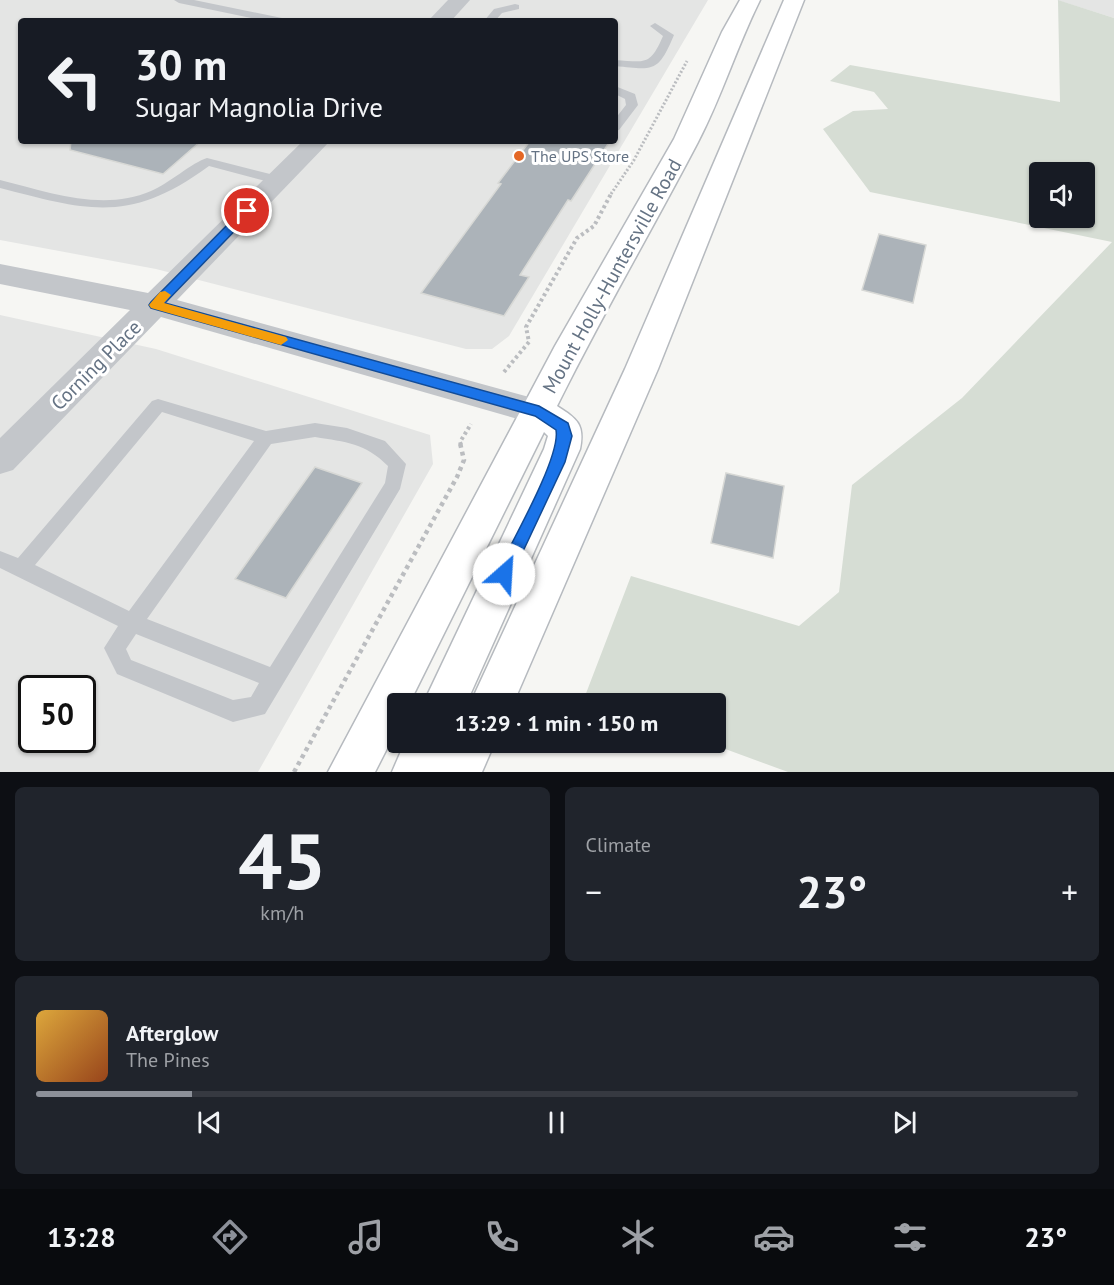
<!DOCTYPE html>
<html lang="en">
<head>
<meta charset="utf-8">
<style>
	:root { --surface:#171b24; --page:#20242c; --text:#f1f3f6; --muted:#9ea1a6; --line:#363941; --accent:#8c9099 }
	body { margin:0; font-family:"PT Sans",sans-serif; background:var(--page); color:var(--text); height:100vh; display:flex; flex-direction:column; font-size:22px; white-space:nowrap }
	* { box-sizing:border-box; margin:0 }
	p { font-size:20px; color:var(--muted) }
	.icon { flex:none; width:33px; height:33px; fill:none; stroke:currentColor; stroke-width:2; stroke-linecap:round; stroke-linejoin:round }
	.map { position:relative; height:772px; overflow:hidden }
	.side { display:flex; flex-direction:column; gap:15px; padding:15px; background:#0d0f14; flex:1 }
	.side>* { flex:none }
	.hud { position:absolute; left:18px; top:18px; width:600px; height:126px; border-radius:6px; box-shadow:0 2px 4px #0004; background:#171b24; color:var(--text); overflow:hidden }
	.tools { position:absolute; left:1029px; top:162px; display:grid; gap:12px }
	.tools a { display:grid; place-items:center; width:66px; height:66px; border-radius:6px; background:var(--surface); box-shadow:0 2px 4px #0004; font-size:30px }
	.speed { position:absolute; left:18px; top:675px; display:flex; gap:12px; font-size:30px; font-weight:700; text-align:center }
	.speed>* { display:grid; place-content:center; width:78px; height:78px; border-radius:50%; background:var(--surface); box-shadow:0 2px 4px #0004; line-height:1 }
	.speed .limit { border:3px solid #111; border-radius:9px; background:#fff; color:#111 }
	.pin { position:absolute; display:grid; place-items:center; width:51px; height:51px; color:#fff; margin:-26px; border:3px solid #fff; border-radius:50%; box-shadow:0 2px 6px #0007 }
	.me { position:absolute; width:66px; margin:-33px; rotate:26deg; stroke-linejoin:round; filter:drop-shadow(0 0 4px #0008) }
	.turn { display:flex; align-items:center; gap:21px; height:126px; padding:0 18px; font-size:27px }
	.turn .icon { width:78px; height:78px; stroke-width:2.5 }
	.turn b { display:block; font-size:42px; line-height:51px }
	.big { font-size:45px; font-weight:700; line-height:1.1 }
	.side .widget { flex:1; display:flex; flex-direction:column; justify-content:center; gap:9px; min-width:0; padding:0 21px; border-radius:9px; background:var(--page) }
	.side .dial { align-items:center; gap:0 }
	.dial b { font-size:78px; line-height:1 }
	.song { display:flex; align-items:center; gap:18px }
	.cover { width:72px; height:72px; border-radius:9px; background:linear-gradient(135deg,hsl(40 70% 55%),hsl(20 70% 35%)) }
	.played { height:6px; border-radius:3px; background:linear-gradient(90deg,var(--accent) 15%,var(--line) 15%) }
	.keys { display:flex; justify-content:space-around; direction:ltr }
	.heat { display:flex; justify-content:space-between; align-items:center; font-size:33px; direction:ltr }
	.side .tiles { flex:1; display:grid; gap:15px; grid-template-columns:1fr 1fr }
	.widget:last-child { grid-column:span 2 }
	.trip { position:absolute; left:387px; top:693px; width:339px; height:60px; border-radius:6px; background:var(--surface); box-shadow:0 2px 4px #0004; font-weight:700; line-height:60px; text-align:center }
	.dock { display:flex; height:96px; justify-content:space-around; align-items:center; background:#090b0e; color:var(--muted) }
	.dock .icon { width:42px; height:42px }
	.dock .on { color:var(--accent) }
	.dock b { font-size:27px; color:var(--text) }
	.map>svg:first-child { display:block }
</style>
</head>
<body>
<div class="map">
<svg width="1114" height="772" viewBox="0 0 1114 772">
	<rect width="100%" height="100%" fill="#f6f6f3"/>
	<!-- built -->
	<g fill="#e4e5e4" fill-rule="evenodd">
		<path d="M0 0H708L509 336 492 349H466L156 269 0 240ZM21 21H615V141H21Z"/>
		<path d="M1057 0H1114V18Z"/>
		<path d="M0 315 156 349 430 435 433 464 258 772H0ZM32 688H82V740H32Z"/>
	</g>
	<!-- green -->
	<path fill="#d6ddd4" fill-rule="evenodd" d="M1058 0 1114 18V772H788L709 743 716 742V704L604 703 585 696 631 576 799 626 839 592 852 485 962 398 1112 242 870 192 823 129 853 111 888 109 874 92 830 81 850 65 1060 102ZM1040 172H1084V218H1040Z"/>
	<!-- building -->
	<g fill="#acb3b9" stroke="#d7d8d5" stroke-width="1.5">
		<path d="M71 141H201L163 174 70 150Z"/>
		<path d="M530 141H610L571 201 568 200 520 275 529 277 504 316 421 293 501 184 498 183Z"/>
		<path d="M879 234 926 245 913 303 862 290Z"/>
		<path d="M315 467 362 483 286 598 235 579Z"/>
		<path d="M726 473 784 486 773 558 711 543Z"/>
	</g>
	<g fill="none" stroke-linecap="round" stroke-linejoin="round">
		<!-- secondary casing -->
		<g stroke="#b6babf" stroke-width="3">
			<g id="secondary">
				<path d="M740 0H760C737 46 722 96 698 142 652 230 601 317 557 406 577 419 585 424 580 449L466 704H423L544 449 548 436 544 432 409 704H398V727L375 772H328L555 346 674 139 722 32Z"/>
				<path d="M784 0H804L658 369 513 704H470L625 369Z"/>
				<path d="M405 742H449L448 746 449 742H495L482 772H392Z"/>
			</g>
		</g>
		<!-- path-far2 -->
		<path stroke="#bbbdc0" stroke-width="3" stroke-dasharray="2 2" stroke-linecap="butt" d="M611 194 634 160 687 61"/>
		<!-- path-far1 -->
		<g stroke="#bbbdc0" stroke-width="4" stroke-dasharray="3 3" stroke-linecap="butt">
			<path d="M504 372 529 342 526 327 577 238 594 226 612 192"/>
			<path d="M461 445 460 442 471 424"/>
		</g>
		<!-- path -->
		<path stroke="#bbbdc0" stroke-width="4.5" stroke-dasharray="4 4" stroke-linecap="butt" d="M294 772 457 477 464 460 460 443"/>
		<!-- lane -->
		<g fill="#c3c6ca" fill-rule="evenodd">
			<path d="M174 0H194L282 18 287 21H266L179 3Z"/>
			<path d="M515 4 519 5V9L502 13 495 21H484L494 9Z"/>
			<path d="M655 23 674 35C658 73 654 70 615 66V60C646 62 650 66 663 36L650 26Z"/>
			<path d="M615 86 635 94 638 105 619 130 615 131V119L626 105 625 99 615 94Z"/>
			<path d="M207 158 282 177 284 180 277 184 209 166C130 224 89 211 0 188V180C48 192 103 212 151 191 168 184 193 162 207 158Z"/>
			<path d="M158 399 266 431 315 423 347 428 385 441 406 464 400 489 265 714 233 722 117 674 104 648 118 626 0 568V551L18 558 152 401ZM162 412 254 441 129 611 35 565ZM315 437C346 442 365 443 388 466L385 483 270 667 147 619 271 444ZM136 634 259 683 251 697 233 700 131 660 126 649Z"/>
		</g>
		<!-- street -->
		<g fill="#c3c6ca" fill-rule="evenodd">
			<path d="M448 0H470L451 21H428Z"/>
			<path d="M303 141H330L177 300 551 403 556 412 551 421 539 425 161 317 13 470 0 474V438L130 310 0 284V264L148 293Z"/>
		</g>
		<!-- secondary -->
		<use href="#secondary" fill="#fff" fill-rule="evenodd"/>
	</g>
	<!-- route -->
	<path fill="#1a73e8" stroke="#114b97" stroke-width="1.5" d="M247 208 251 209V214L165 303 539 406 568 423 572 436 565 462 510 579 504 581 498 579 496 574C510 545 561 457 556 430L535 416 151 308 149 305 151 302 243 209Z"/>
	<!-- slow -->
	<path fill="#f59e0b" d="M165 291 171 295 164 303 286 337 288 340 281 345 151 308 149 305 160 292Z"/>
	<!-- markers -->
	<circle fill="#e46725" stroke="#fff" stroke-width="2" cx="519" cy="156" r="6"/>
	<g text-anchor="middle" stroke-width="6" stroke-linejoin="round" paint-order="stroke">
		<!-- far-poi labels -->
		<g font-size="16" fill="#657384" stroke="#fff" text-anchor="start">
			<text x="531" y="162">The UPS Store</text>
		</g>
		<!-- street labels -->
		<g font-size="20" fill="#657384" stroke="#fff">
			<text transform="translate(612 276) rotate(-61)" y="7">Mount Holly-Huntersville Road</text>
			<text transform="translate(96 365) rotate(-45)" y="7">Corning Place</text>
		</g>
	</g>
</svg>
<div class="tools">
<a><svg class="icon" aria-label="sound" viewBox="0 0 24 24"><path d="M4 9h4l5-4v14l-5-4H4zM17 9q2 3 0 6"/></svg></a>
</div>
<div class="speed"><div class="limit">50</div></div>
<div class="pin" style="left:247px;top:211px;background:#d93025"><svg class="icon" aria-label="arrive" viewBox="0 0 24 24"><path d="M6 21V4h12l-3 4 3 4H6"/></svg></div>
<svg class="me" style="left:504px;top:574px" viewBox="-20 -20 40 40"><circle r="19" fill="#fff"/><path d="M0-13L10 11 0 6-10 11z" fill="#1a73e8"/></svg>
<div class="trip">13:29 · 1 min · 150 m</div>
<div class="hud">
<div class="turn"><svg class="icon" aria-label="left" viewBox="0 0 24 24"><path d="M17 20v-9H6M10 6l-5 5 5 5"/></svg><div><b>30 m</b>Sugar Magnolia Drive</div></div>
</div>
</div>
<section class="side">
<div class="tiles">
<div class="widget dial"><b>45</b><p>km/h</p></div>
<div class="widget"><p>Climate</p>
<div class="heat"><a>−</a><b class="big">23°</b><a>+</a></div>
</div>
<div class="widget">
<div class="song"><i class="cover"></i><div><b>Afterglow</b><p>The Pines</p></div></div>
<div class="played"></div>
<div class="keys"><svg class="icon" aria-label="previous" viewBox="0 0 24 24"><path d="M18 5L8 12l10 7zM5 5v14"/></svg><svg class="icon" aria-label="pause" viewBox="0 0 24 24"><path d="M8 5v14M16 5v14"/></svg><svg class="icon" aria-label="next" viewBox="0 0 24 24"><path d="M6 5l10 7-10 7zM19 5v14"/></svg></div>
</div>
</div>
</section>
<nav class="dock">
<b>13:28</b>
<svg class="icon on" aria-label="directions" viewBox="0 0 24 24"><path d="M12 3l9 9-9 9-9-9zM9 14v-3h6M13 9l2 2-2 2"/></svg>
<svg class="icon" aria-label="music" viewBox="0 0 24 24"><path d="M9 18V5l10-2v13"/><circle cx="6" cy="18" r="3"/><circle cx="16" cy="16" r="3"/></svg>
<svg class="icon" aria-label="phone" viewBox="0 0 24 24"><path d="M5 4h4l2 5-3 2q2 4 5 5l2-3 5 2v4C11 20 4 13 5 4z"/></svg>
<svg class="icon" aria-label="climate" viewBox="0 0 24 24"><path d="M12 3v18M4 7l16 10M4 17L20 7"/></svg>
<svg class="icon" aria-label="car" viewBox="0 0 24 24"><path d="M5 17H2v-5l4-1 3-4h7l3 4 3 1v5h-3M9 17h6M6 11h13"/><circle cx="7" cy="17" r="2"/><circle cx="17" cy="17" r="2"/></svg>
<svg class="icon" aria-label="filters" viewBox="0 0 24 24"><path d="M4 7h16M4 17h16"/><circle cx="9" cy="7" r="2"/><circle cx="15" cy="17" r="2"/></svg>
<b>23°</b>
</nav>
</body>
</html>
